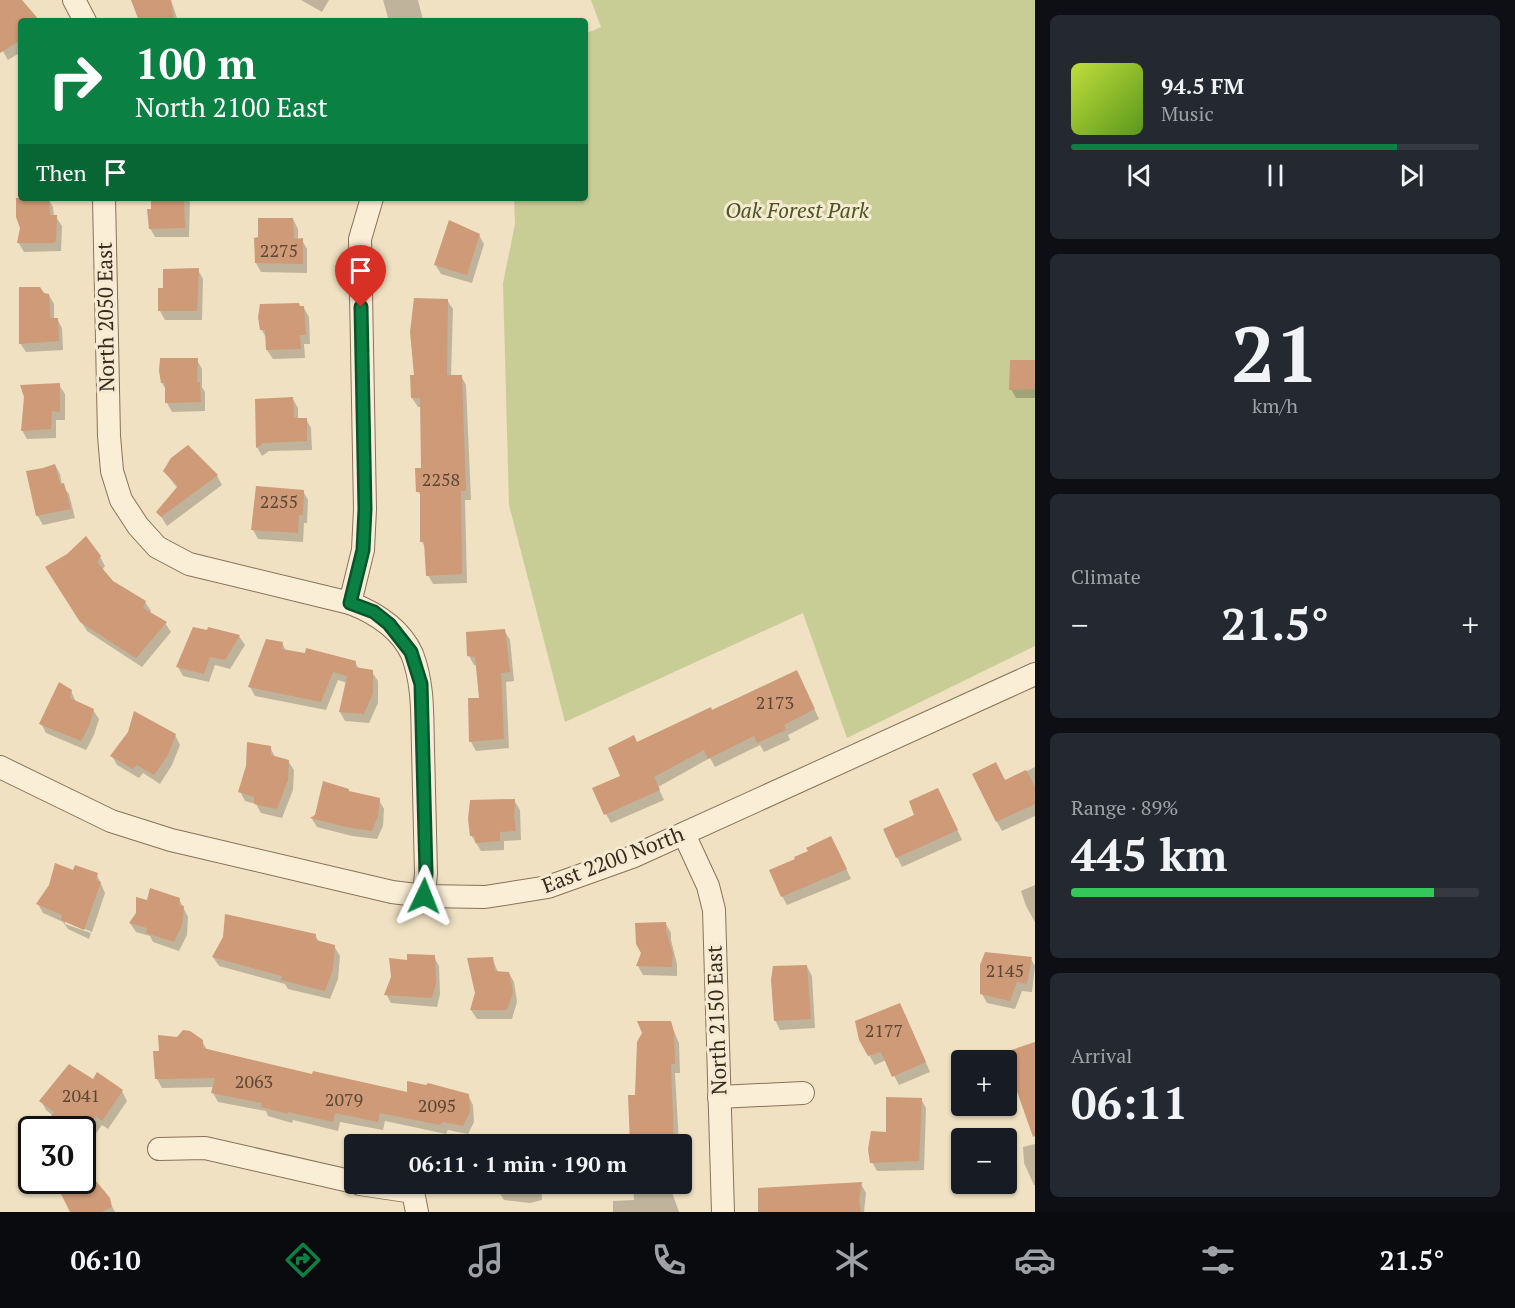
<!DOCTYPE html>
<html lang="en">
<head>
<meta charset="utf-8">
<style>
	:root { --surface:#171b24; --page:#242831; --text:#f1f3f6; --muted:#9ea1a6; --line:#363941; --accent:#0b8043 }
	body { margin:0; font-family:"PT Serif",serif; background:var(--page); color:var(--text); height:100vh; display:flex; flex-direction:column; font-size:22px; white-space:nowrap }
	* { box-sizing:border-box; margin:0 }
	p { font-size:20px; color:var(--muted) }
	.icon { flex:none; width:33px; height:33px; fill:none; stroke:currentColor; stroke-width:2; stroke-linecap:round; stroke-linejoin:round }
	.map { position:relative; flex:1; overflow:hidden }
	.sheet { display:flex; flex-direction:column; gap:15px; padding:15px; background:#0d0f14; width:480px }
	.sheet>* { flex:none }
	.guide { position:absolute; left:18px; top:18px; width:570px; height:183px; border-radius:6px; box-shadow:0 2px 4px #0004; background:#0b8043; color:#fff; overflow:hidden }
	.controls { position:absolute; left:951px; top:1050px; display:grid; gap:12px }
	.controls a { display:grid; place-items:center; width:66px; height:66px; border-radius:6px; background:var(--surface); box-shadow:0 2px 4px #0004; font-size:30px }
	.speed { position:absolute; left:18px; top:1116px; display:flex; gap:12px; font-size:30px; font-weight:700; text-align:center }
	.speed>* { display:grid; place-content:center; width:78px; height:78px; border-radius:50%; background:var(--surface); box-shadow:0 2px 4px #0004; line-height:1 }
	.speed .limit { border:3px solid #111; border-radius:9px; background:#fff; color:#111 }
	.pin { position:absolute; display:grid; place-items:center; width:51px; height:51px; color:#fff; margin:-62px -26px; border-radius:50% 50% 50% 0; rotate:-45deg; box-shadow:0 0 6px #0007 }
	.pin .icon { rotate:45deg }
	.me { position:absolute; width:66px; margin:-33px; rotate:2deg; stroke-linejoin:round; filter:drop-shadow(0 0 4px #0008) }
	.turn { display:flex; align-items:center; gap:21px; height:126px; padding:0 18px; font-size:27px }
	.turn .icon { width:78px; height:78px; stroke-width:2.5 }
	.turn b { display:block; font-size:42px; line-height:51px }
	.then { display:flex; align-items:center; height:57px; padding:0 18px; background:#0003; gap:12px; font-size:22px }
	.big { font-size:45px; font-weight:600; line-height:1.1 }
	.sheet .widget { flex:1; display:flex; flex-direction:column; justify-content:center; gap:9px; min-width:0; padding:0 21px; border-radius:9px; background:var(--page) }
	.sheet .dial { align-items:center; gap:0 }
	.dial b { font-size:78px; line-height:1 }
	.song { display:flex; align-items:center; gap:18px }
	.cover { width:72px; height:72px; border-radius:9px; background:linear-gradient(135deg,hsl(70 70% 55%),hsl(90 70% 35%)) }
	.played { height:6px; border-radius:3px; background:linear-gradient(90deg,var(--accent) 80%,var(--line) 80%) }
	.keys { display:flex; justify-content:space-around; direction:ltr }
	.heat { display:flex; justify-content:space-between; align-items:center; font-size:33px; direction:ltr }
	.charge { height:9px; border-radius:4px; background:linear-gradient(90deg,#34c759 89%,var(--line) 0) }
	.trip { position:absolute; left:344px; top:1134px; width:348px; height:60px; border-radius:6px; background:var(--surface); box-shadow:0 2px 4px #0004; font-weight:600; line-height:60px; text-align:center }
	.tab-bar { display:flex; height:96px; justify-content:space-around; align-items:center; background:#090b0e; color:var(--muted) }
	.tab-bar .icon { width:42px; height:42px }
	.tab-bar .selected { color:var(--accent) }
	.tab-bar b { font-size:27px; color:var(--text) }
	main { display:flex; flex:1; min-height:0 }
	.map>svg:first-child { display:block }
</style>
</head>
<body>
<main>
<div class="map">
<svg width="1035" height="1212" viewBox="0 0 1035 1212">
	<rect width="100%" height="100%" fill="#efe1c2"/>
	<!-- green -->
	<path fill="#c8cd96" d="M591 0H1035V646L847 738 803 613 565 722 509 505 503 283 515 224 514 198H585V34L601 27Z"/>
	<!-- shadow -->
	<g fill="#0003">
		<path d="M2 0H21L38 21H21V52L8 60 0 46V1Z"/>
		<path d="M142 0H171L178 21H140Z"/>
		<path d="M301 0H329L322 12Z"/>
		<path d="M383 0H418L423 20 389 21Z"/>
		<path d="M48 198 53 207 54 217H56L62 226 61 251 24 252 18 242Z"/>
		<path d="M152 198H190L189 237H155L150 228Z"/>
		<path d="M293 219 298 229V240H302L307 249V273L261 272 256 263Z"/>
		<path d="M479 235 484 244 472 283 441 274 435 264Z"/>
		<path d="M198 270 203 279 202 320H165L160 311V290H165Z"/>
		<path d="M44 295H49L54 304V319H57L62 328 63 350 26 352 20 343Z"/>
		<path d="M447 300 453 309 451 376H461L466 385 471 500H465L467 583 433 584 428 575 426 549 422 542V498L418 491 423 470 422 407H418L412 398V377H415Z"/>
		<path d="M300 308H304L309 317 310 344H304L305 358 273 359 267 350V339L261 329Z"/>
		<path d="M197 360 202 369V387L205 392V411L172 412 167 403 166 390 162 383Z"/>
		<path d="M1035 362V398H1016L1011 389Z"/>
		<path d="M59 385 65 394V420H56V438L27 439 22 430Z"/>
		<path d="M293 399 298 408V419H306L311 428 312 450 269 451 262 456 257 447V400Z"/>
		<path d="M188 447 217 476 222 485 167 526 158 512 178 489 164 471Z"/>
		<path d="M55 465 60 474 62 485 69 494 75 518 43 525 37 515Z"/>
		<path d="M257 488 303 491 308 500 307 523H304L303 542 258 539 253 530Z"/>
		<path d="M67 556 100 557 105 566 102 570 112 583 145 602 151 611 150 613 165 623 171 632 142 667 87 631 52 577Z"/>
		<path d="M504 630 510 640 514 681 506 682 509 748 476 751 471 742 481 699 478 665H474L469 656Z"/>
		<path d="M239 636 245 645 230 669 215 665 209 682 183 676 178 667Z"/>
		<path d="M282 643 286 651 355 662 359 669 372 672 378 681V703L369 723 345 721 340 712 347 683 338 680 326 710 255 696 250 687Z"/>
		<path d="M797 672 819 719 788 735 790 740 764 752 760 745 715 767 710 758 658 787 664 800 611 823 606 814 637 744Z"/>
		<path d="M71 691 76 702 93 710 99 719 94 735 86 750 46 733 41 723Z"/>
		<path d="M175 735 180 745 172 765 160 784 143 773 139 778 117 765 112 756Z"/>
		<path d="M270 747 275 757 288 761 294 770 293 790 282 818 261 813 256 804 245 801 240 791Z"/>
		<path d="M1035 767V816L1002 831 997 822 1005 782Z"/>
		<path d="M349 792 379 800 384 809 383 826 377 839 352 836 317 827 312 819Z"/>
		<path d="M943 799 962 840 902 867 897 857Z"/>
		<path d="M514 800 520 810 521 840 504 841V850L481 851 471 835Z"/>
		<path d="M836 847 851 879 787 905 782 896 810 852Z"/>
		<path d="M74 872 97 875 105 893 92 932 65 921V924L91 933 89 939 68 929 63 922 43 913 38 904Z"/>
		<path d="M1035 885V922L1026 906 1021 891Z"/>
		<path d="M179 899 188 917 187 935 179 951 153 942 150 936 136 932 130 923 148 901Z"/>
		<path d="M666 924 671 933V940L677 964V976L643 975 638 966Z"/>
		<path d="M315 935 319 942 334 946 340 956 338 979 330 999 288 989 285 984 219 966 213 957 224 937Z"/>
		<path d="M434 957 439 966 440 994 437 1007 391 1003 386 994 408 962Z"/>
		<path d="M492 958 498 972 509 973 514 982 517 1002 512 1019H477L471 1010Z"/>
		<path d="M1031 959 1035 966 1032 992 1022 991 1015 1009 987 1003 982 994Z"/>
		<path d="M807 967 812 976 815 1028 780 1030 775 1020Z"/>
		<path d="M905 1014 930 1072 899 1085 886 1060 875 1065 860 1040Z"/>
		<path d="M670 1022 679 1043 680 1073H675L679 1144H631L629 1097H637Z"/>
		<path d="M202 1041 207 1050 313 1076 409 1093 468 1095 473 1105 474 1122 468 1134 448 1130 446 1134 385 1121 383 1130 340 1122 338 1131 293 1120 292 1123 268 1116 266 1111 218 1102 213 1093 214 1087 162 1088 157 1079Z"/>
		<path d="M93 1081 122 1091 127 1101 108 1129 102 1125 91 1140H82V1130L53 1116 46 1110 41 1101Z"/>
		<path d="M921 1099 926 1108 924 1170 877 1171 872 1162 888 1133Z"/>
		<path d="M1035 1144V1185H1034L1024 1163 1023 1147Z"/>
		<path d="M82 1162 93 1180 108 1199 115 1212H72L82 1180Z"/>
		<path d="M498 1184H541L542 1200 530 1203 504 1200 498 1190Z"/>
		<path d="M633 1184H669L679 1212H613V1201L634 1200Z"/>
		<path d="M861 1184 866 1193 864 1212H760Z"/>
	</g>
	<!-- building -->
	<g fill="#ce9a77">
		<path d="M0 0H22L40 21H21V40L0 53Z"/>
		<path d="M131 0H171L174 21H139Z"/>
		<path d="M16 198H49L50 215H57L56 241 54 243H17L20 228 16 217Z"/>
		<path d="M151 198H184L185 228 149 229 147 209H151Z"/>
		<path d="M258 218H293L294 239 303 238V264L255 263 254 238 258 237Z"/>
		<path d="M449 220 480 234 467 275 434 265Z"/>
		<path d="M199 268 197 311H158V288H163V269Z"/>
		<path d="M19 287H40L44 293 49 294 50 318H58L59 341 19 344Z"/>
		<path d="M414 298 448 299 447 375H462L466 491H461L462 574 426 576 424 542H420V492H416L415 468H421L420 398H411L410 375H414L410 332Z"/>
		<path d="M299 303 300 306H304L306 335H300L301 349 266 350 265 330H260L258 317 260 304Z"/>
		<path d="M160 358H198L197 382H200L201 402 165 403V383H161L159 371Z"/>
		<path d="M1010 360H1035V389L1009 390Z"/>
		<path d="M60 383V412L52 411 51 429 21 431 24 397 20 385Z"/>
		<path d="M293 397 294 418H307V441L263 443 256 448 255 399Z"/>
		<path d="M188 445 218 475 161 517 156 512 178 486 163 471 171 458Z"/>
		<path d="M55 464 60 484 64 483 71 509 36 516 26 471 43 468Z"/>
		<path d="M256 486 304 490 303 515H299L298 533 251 530Z"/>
		<path d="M86 536 101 556 97 562 113 581 146 601 143 608 167 622 136 658 80 622 45 567 67 554Z"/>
		<path d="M193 627 207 630 208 627 240 635 225 660 210 657 204 674 176 667Z"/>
		<path d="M505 629 510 672 501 673 504 739 469 742 468 698H479L475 657 467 656 466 632Z"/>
		<path d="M266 639 283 642 282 649 305 653 306 648 356 661 355 667 373 670V693L364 714 339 712 347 676 333 672 321 702 248 687Z"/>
		<path d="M797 670 815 709 784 725 786 730 757 743 754 736 708 759 704 750 654 777 660 790 604 815 592 788 620 776 608 748 634 735 637 742 711 707 712 710Z"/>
		<path d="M59 682 72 690 70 698 94 709 89 726 81 741 39 724Z"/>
		<path d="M134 711 176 734 168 755 154 775 137 765 133 769 110 756 128 732Z"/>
		<path d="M247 742 271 746V755L289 760 288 780 277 809 254 804V797L238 792 246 766Z"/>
		<path d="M996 762 1005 780 1026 770 1035 787V804L996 822 972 774Z"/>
		<path d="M323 781 349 789V791L380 798 378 816 372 831 346 827 310 818 315 815Z"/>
		<path d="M938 788 958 830 896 858 883 829 914 815 909 801Z"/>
		<path d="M515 799 514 816 516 831 500 832V841L475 843V836H470L468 819 470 800Z"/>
		<path d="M831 836 847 869 781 897 769 870 795 859 794 857 808 851 806 848Z"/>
		<path d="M55 863 73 870 75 865 98 873 96 880 101 882 84 930 61 920 62 915 36 904 49 885Z"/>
		<path d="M150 888 180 898 179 905 184 906 182 925 174 942 146 933 147 928 129 923 136 913V897L147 900Z"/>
		<path d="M225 914 316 934V940L335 945 333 969 325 991 281 980 282 976 212 957 223 937Z"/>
		<path d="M666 922V930L673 954 672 967 636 966 641 953 636 944 635 923Z"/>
		<path d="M985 952 1032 957 1027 984 1017 982 1010 1001 980 994V965Z"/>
		<path d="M407 954 435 955 436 984 432 998 384 995 391 977 389 958 407 960Z"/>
		<path d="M493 957 495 971 509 972 513 992 507 1010H470L475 993 467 958Z"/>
		<path d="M807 965 811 1019 774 1021 771 980 773 966Z"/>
		<path d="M900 1003 926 1062 892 1077 881 1052 868 1056 859 1040 855 1021Z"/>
		<path d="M637 1021H671L674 1032 675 1064H671L674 1144H630L628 1095H635L637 1042 642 1033Z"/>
		<path d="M183 1030 190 1031 203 1040V1048L312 1074 313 1071 407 1092V1081L426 1085 428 1083 469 1094 470 1112 463 1126 443 1122 440 1125 380 1113 378 1122 335 1113 333 1122 288 1112V1114L261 1107 262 1103 211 1093 215 1078 155 1079 153 1051H159L158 1035 177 1037Z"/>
		<path d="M1035 1042V1136L1033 1137 1006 1060 1002 1053Z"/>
		<path d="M69 1064 93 1079 97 1072 123 1090 102 1121 96 1116 86 1130H42L54 1112 39 1101Z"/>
		<path d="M886 1097 922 1098 919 1161 870 1163 868 1149 871 1131 886 1132Z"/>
		<path d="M82 1164 110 1198 112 1207 102 1212H70L54 1180H82Z"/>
		<path d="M862 1182 859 1200 861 1212H758V1188Z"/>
	</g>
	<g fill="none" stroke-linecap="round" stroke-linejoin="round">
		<!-- minor casing -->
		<g stroke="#897259" stroke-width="24">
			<g id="minor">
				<path d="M74 0 85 21"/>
				<path d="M104 198 109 436 112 471 121 500 138 526 157 547 189 564 350 603C376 613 400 628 412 654 424 685 422 717 423 749 424 791 425 832 426 873L424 896"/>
				<path d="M350 603 363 550 365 509 360 239 372 198"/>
				<path d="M0 767 111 821 171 840 392 892 424 896 485 897 548 887 632 857 1035 674"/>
				<path d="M684 834 708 886 714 910 723 1212"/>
				<path d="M719 1097 803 1093"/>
				<path d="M159 1149 205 1148 354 1182"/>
				<path d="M360 1184 413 1192 417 1212"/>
			</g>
		</g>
		<!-- minor -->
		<use href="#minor" stroke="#faeed6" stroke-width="22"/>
	</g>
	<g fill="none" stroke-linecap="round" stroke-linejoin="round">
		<!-- route casing -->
		<g stroke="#07532c" stroke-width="15">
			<path id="route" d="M361 307 365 509 363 550 350 603 374 612 389 624 411 652 421 684 426 873 424 896"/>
		</g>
		<!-- route -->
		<use href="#route" stroke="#0b8043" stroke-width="10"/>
	</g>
	<g text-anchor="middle" stroke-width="6" stroke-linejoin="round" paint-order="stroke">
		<!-- number labels -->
		<g font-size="18" fill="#5e4634">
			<text x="279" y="257">2275</text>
			<text x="441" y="486">2258</text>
			<text x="279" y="508">2255</text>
			<text x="775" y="709">2173</text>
			<text x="1005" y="977">2145</text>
			<text x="884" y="1037">2177</text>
			<text x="254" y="1088">2063</text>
			<text x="81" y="1102">2041</text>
			<text x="344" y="1106">2079</text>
			<text x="437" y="1112">2095</text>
		</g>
		<!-- park labels -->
		<g font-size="21" font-style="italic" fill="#4a5623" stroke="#f6ebd2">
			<text x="797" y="218">Oak Forest Park</text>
		</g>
		<!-- street labels -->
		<g font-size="21" fill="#392a1d" stroke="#f6ebd2">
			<text transform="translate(106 317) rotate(-91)" y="7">North 2050 East</text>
			<text transform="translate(613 860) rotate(-21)" y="7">East 2200 North</text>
			<text transform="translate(717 1020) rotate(-92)" y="7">North 2150 East</text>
		</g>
	</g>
</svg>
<div class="controls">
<a>+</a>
<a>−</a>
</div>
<div class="speed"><div class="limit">30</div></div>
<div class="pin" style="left:361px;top:307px;background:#d93025"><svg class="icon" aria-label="arrive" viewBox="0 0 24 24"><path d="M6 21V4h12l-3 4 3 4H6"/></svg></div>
<svg class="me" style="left:424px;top:896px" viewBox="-20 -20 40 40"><path d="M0-17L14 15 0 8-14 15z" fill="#0b8043" stroke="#fff" stroke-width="4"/></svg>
<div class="trip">06:11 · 1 min · 190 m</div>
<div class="guide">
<div class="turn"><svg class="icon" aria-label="right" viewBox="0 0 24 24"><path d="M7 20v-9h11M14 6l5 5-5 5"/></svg><div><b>100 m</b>North 2100 East</div></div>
<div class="then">Then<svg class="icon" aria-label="arrive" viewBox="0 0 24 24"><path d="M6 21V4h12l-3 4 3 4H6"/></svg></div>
</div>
</div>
<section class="sheet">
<div class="widget">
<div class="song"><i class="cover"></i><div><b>94.5 FM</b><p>Music</p></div></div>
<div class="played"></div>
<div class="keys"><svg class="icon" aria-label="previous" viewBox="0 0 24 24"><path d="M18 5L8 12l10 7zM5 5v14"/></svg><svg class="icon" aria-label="pause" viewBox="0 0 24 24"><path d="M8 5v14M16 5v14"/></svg><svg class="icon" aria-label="next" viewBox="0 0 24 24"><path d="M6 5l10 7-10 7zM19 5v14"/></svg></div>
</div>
<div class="widget dial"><b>21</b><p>km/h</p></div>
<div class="widget"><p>Climate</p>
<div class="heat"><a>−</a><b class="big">21.5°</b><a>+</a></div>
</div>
<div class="widget"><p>Range · 89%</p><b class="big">445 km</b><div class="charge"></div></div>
<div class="widget"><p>Arrival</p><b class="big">06:11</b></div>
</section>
</main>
<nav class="tab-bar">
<b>06:10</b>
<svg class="icon selected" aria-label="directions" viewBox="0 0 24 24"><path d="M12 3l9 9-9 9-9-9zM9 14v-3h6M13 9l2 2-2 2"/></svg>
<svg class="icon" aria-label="music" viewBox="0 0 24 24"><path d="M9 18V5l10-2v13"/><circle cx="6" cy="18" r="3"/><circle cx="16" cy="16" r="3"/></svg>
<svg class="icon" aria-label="phone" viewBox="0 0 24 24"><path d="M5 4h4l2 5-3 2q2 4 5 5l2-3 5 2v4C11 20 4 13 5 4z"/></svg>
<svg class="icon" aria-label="climate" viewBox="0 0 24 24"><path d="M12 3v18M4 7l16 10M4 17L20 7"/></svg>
<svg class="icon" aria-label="car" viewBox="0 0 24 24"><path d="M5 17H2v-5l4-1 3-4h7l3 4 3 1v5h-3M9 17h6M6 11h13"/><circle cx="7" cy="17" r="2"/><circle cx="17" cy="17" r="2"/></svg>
<svg class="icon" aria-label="filters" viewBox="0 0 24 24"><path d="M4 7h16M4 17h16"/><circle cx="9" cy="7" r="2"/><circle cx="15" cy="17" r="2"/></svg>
<b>21.5°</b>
</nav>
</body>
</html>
